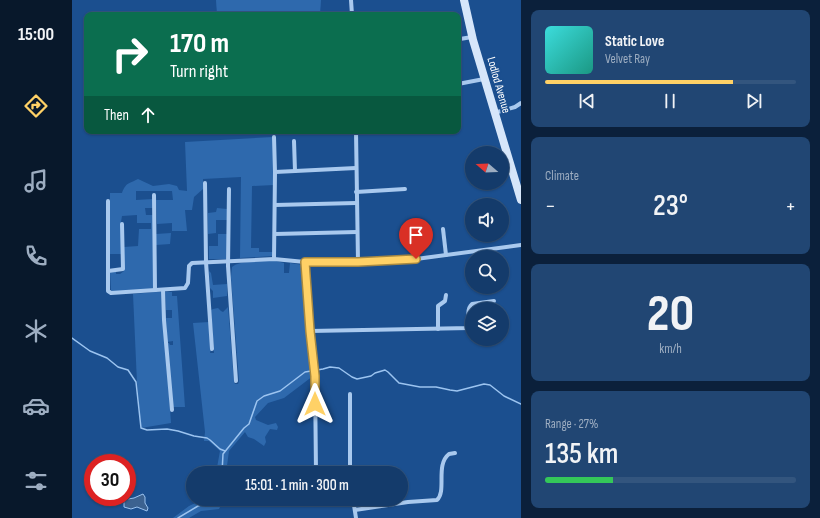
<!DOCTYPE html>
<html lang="en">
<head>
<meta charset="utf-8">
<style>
	:root { --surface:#143b6b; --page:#214673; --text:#f1f3f6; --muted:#9dadc1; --line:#33557e; --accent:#ffd166 }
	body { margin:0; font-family:"Sofia Sans Condensed",sans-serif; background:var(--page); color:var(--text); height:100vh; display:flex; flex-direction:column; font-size:15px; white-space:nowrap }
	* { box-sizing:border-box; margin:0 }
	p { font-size:13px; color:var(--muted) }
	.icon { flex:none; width:22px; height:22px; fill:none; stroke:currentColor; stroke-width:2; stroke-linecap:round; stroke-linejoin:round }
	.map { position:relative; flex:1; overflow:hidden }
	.sheet { display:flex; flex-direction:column; gap:10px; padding:10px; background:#0b203b; width:299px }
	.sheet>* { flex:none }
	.hud { position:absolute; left:12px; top:12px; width:377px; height:122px; border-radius:8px; box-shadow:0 1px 3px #0004,0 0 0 1px var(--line); background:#0b6e4f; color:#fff; overflow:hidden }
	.needle { width:26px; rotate:289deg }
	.fabs { position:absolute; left:393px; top:146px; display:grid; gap:8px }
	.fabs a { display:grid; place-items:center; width:44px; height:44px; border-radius:50%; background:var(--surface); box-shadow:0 1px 3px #0004,0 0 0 1px var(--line); font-size:20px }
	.speed { position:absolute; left:12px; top:454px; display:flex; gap:8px; font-size:20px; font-weight:700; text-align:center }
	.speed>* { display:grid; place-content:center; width:52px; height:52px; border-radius:50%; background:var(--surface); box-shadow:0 1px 3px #0004,0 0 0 1px var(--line); line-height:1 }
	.speed .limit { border:6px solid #d22; background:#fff; color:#111 }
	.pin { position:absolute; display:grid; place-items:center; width:34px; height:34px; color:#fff; margin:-41px -17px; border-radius:50% 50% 50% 0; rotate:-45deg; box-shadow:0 0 4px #0007 }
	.pin .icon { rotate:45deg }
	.me { position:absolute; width:44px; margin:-22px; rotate:0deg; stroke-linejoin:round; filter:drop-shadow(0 0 3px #0008) }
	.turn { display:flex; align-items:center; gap:14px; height:84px; padding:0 20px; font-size:18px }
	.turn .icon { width:52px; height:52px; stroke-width:2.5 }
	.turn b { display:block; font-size:28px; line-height:34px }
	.then { display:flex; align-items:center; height:38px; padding:0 20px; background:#0003; gap:8px; font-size:15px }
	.big { font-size:30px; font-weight:600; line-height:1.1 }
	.sheet .widget { flex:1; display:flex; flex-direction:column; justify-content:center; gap:6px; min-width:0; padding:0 14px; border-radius:8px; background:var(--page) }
	.sheet .dial { align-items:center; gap:0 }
	.dial b { font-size:52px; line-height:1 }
	.song { display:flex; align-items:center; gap:12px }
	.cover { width:48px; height:48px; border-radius:6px; background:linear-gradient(135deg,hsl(180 70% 55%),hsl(170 70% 35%)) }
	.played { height:4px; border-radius:2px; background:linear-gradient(90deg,var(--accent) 75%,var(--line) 75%) }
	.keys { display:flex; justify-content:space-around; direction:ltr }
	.heat { display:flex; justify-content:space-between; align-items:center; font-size:22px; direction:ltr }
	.charge { height:6px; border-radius:3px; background:linear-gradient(90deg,#34c759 27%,var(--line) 0) }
	.trip { position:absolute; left:114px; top:466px; width:222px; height:40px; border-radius:20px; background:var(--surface); box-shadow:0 1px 3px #0004,0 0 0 1px var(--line); font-weight:600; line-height:40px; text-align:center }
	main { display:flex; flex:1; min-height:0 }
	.tab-bar { display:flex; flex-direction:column; width:72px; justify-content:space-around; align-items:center; background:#08182b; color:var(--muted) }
	.tab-bar .icon { width:28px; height:28px }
	.tab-bar .on { color:var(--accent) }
	.tab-bar b { font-size:18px; color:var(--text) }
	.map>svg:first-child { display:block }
</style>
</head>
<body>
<main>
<nav class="tab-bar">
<b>15:00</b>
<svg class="icon on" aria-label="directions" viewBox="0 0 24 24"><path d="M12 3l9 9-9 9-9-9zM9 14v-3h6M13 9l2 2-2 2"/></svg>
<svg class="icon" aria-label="music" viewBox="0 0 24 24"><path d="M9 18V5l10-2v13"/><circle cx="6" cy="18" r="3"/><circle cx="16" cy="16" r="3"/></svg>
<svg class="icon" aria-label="phone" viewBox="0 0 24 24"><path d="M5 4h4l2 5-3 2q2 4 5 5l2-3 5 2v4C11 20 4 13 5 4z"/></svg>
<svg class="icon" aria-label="climate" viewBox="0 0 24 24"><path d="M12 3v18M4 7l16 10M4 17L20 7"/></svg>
<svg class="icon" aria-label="car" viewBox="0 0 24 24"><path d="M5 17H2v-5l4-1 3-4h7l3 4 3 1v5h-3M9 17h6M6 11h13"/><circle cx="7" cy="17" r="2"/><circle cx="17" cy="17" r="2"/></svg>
<svg class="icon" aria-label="filters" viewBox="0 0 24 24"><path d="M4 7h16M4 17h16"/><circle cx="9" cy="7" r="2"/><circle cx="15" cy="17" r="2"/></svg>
</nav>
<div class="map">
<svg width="449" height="518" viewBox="0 0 449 518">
	<rect width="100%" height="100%" fill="#1b4f8f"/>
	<!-- green -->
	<g fill="#2e69ad">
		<path d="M144 0H249L248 15H145Z"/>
		<path d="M201 137 202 185 180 186 179 248H187V252H201L200 256 168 258 169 177 131 179V189L122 197 120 210H113L115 231H100V223L85 224 84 200H101L100 191H64V200L81 199V208H73L74 215H81L82 289 41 292 39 290 38 272H44V274H48L52 271V247L66 246 67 229H79V223H65V215L50 216 49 222V254H38V193H50C54 182 57 184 66 179L81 186 97 184 105 186 107 190 115 191 113 142Z"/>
		<path d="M145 208 155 209V220H144V233L136 234V213L144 212Z"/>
		<path d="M99 233 98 244 84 245V234Z"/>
		<path d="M146 234H155V259H137V246H146Z"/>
		<path d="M204 261 212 263V273H217L218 263 231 265V266L241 376 212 398 196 403 183 417 184 420 196 425 204 423 206 427 205 430 198 429 193 437 194 442 192 446 182 439 176 437 173 432 157 451 154 473H144L148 451 137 441H132L133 432 121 323 137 322 139 349 138 353H142L139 310 141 309 146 308 149 311 151 312 156 307 162 382 163 384H166L167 381 159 277 160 267C167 260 194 261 204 261Z"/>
		<path d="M137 271 139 273 141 285 155 284V296L141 298V291L138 288Z"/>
		<path d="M83 292H90L99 423 69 428 65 383 61 294Z"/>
		<path d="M93 292H100V296H105L113 407H101L95 343H97L98 345H101V341L95 342 94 318H100V310H94Z"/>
		<path d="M132 499H152L147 509 129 511 117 518H101L117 506Z"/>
	</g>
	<!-- water -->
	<path fill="#3c6290" stroke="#9cc4f0" d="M71 494 73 497V503L76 508 75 511 65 507 59 509 52 507V502L56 499 62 498Z"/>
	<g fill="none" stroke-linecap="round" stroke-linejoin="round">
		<!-- stream -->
		<g stroke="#9cc4f0" stroke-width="1.5">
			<path d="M0 338 18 351 35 358 46 367 56 370 64 382 69 428 75 430 95 429 106 431 122 436 135 438 138 440 148 449 153 451"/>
			<path d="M150 473 151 454 172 428 177 424 185 401 192 396 208 391 233 372 251 369 258 367 267 368 280 377 285 379 299 376 303 373 313 370 316 372 327 383 348 387H364L378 390 385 391 412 384 418 385 432 396 449 404"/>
			<path d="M106 518 126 506 146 499"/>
		</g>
		<!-- street -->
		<g stroke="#a9c9ee" stroke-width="4">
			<path d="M279 0 280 15"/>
			<path d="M388 39 400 37"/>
			<path d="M386 84 412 79"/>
			<path d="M422 113 443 107 449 103"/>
			<path d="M284 131 286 262"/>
			<path d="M222 141 223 171"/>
			<path d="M203 172 284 168"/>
			<path d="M133 183 134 262 140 349"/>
			<path d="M157 189 156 266 164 381"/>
			<path d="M284 192 333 189"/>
			<path d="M82 195 83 290"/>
			<path d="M36 201V291L39 293 113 288 116 283 117 266 120 263 202 259 233 262H286L344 259 449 245"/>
			<path d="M203 205 284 203"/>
			<path d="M371 229 374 255"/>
			<path d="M343 233 344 259"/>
			<path d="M203 234 285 232"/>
			<path d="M202 259 203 172 202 137"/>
			<path d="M233 262 238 331 243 376 244 473H248"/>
			<path d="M36 271 51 269 50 224"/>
			<path d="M91 290 92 320 100 410"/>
			<path d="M366 329V306L373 301 374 295"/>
			<path d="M238 331 398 328C397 320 394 309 400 304L422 301"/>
			<path d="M278 394V472"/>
			<path d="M235 473H244"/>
			<path d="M251 473 278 472V473"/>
			<path d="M281 499 284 518"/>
			<path d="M283 510 336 502 365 500C375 491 363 465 377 454L383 453"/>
		</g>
		<!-- secondary -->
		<path stroke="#d6e6fa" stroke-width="8" d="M392 0 401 40 449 200"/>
	</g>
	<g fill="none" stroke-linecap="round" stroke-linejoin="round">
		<!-- route casing -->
		<g stroke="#a68842" stroke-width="10">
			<path id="route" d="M243 404V376L238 331 233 262H286L344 259"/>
		</g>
		<!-- route -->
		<use href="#route" stroke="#ffd166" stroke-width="7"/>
	</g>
	<g text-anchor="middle" stroke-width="4" stroke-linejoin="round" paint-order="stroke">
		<!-- street labels -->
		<g font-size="12" fill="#fff" stroke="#1b4f8f">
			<text transform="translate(427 85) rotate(74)" y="4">Lodlod Avenue</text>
		</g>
	</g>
</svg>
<div class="fabs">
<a><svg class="needle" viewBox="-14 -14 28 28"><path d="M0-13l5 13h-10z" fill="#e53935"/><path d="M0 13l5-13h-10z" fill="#9dadc1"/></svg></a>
<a><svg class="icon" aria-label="sound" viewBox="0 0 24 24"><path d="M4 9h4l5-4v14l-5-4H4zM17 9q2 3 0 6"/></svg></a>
<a><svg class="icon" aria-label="search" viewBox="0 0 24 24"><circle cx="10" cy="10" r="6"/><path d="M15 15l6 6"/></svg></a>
<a><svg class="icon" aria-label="layers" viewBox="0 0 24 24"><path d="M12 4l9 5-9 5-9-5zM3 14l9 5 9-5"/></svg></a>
</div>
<div class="speed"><div class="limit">30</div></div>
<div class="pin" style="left:344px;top:259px;background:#d93025"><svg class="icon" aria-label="arrive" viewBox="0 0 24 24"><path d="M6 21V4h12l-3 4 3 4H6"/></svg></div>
<svg class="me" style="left:243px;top:404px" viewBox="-20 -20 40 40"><path d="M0-17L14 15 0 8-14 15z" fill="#ffd166" stroke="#fff" stroke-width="4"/></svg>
<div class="trip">15:01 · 1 min · 300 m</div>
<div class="hud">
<div class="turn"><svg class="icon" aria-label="right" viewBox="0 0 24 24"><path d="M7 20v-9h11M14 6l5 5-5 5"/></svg><div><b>170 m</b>Turn right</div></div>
<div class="then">Then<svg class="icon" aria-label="ahead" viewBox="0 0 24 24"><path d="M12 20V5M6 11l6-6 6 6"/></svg></div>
</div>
</div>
<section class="sheet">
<div class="widget">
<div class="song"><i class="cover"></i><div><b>Static Love</b><p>Velvet Ray</p></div></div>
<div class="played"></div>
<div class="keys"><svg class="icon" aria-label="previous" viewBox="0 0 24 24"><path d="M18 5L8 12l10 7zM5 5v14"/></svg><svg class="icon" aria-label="pause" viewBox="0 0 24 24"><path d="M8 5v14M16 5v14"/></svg><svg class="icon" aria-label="next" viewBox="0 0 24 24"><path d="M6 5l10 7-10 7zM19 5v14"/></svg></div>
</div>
<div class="widget"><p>Climate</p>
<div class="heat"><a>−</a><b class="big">23°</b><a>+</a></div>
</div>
<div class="widget dial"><b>20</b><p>km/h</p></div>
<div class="widget"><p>Range · 27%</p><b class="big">135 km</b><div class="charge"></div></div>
</section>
</main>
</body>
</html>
